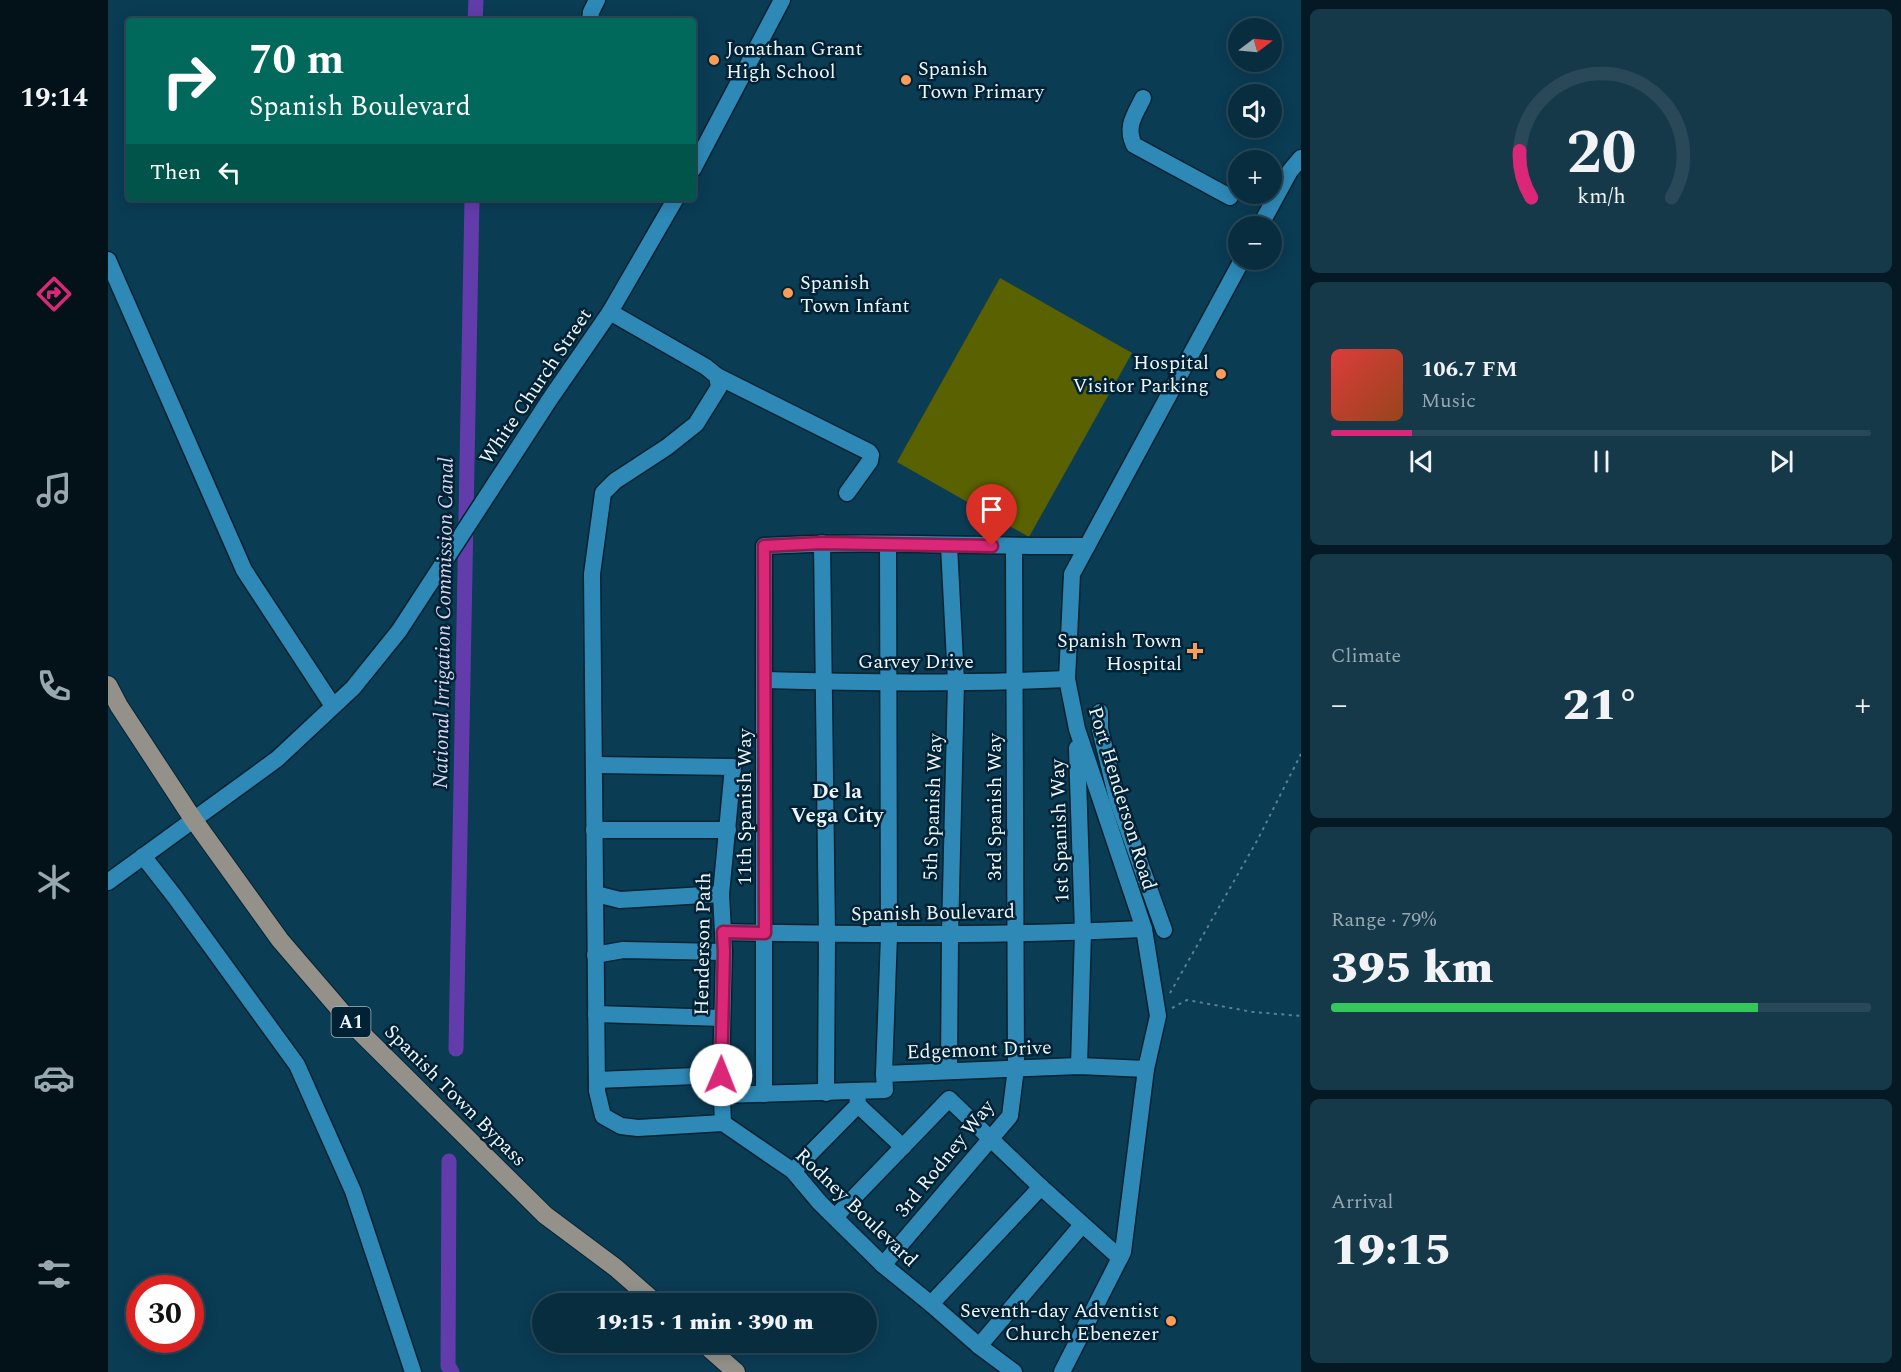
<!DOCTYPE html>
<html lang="en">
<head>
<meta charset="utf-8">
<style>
	:root { --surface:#082d3f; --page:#16394a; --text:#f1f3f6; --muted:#98a8b0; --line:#294959; --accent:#db2777 }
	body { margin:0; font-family:Spectral,serif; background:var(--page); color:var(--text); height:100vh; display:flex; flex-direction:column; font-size:22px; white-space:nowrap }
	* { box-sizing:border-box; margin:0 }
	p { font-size:20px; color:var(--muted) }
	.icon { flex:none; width:33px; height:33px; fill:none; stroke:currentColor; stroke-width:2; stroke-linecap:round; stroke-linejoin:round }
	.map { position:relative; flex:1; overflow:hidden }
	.drawer { display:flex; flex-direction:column; gap:9px; padding:9px; background:#041923; width:600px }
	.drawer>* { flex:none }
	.guide { position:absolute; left:18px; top:18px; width:570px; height:183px; border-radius:6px; box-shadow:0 3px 15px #0003,0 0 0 2px var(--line); background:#00695c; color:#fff; overflow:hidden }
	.needle { width:39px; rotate:74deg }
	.tools { position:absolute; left:1120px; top:18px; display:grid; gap:12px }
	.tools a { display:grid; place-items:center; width:54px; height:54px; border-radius:50%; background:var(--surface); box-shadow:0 3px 15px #0003,0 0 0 2px var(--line); font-size:30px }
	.speed { position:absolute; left:18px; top:1275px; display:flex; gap:12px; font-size:30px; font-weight:700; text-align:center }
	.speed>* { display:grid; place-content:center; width:78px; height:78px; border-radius:50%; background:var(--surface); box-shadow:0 3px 15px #0003,0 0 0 2px var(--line); line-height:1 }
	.speed .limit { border:9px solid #d22; background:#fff; color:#111 }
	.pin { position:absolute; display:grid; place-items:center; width:51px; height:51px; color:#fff; margin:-62px -26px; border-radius:50% 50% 50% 0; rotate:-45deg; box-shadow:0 0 6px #0007 }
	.pin .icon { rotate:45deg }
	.me { position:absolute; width:66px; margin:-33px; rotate:1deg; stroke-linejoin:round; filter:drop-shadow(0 0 4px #0008) }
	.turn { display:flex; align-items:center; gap:21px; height:126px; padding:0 24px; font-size:27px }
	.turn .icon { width:78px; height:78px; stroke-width:2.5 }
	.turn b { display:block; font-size:42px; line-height:51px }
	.then { display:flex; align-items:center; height:57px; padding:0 24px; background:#0003; gap:12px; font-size:22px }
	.big { font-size:45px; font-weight:800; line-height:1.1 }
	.drawer .tile { flex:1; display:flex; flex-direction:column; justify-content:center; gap:9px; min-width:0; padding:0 21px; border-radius:9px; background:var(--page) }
	.drawer .dial { align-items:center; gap:0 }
	.dial svg { height:156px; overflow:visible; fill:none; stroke:var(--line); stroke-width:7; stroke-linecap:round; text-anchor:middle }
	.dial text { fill:var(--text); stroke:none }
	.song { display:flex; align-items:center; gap:18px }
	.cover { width:72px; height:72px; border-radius:9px; background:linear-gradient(135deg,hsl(0 70% 55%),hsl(20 70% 35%)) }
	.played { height:6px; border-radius:3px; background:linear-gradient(90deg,var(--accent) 15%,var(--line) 15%) }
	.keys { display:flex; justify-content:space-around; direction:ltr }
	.heat { display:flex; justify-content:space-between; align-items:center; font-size:33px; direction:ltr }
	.charge { height:9px; border-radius:4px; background:linear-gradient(90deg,#34c759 79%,var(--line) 0) }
	.trip { position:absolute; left:424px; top:1293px; width:345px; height:60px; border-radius:30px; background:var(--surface); box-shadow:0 3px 15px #0003,0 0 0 2px var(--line); font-weight:800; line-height:60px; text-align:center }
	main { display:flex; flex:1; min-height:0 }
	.tab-bar { display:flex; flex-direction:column; width:108px; justify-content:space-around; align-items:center; background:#031219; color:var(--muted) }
	.tab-bar .icon { width:42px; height:42px }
	.tab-bar .on { color:var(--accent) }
	.tab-bar b { font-size:27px; color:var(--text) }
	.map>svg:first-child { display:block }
</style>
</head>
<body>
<main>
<nav class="tab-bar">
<b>19:14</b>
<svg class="icon on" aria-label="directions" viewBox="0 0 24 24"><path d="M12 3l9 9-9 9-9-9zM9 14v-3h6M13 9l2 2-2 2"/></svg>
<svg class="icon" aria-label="music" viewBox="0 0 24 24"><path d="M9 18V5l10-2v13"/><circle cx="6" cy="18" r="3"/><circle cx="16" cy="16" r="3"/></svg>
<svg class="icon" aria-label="phone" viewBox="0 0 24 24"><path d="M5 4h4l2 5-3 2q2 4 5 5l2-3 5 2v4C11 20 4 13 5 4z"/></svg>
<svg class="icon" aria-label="climate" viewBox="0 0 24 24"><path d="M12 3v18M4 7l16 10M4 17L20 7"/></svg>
<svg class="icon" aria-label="car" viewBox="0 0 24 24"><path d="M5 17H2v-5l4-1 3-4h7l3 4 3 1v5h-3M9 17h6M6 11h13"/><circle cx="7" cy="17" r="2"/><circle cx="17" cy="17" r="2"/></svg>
<svg class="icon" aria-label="filters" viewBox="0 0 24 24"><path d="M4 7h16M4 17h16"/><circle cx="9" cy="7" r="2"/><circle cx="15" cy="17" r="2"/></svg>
</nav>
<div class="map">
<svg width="1193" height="1372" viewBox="0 0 1193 1372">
	<rect width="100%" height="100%" fill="#0a3c54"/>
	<!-- green -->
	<path fill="#5a6100" d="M892 278 1024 353 921 537 789 462Z"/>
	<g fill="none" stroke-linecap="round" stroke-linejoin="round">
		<!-- canal -->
		<g stroke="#633cac" stroke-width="15">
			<path d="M367 21 368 0"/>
			<path d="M348 1049 364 198"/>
			<path d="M341 1161 340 1366 344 1372"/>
		</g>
		<!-- minor casing -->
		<g stroke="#052230" stroke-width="19">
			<g id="minor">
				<path d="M482 21 483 12 489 0"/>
				<path d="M1035 98C1027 115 1017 126 1026 145L1122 197"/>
				<path d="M585 169 674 0"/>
				<path d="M1152 226 1182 171 1193 158"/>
				<path d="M0 260 136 570 225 706"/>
				<path d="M502 312 598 367 609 376 611 387 588 424 559 447 507 481 495 493 484 574 489 1091 495 1116 513 1126 530 1128 615 1123"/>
				<path d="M609 376 761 452 763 455 762 461 739 493"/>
				<path d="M714 543 719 935 718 1093"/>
				<path d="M657 680C757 683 858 684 959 679"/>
				<path d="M992 712V729L1009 799 1056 930"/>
				<path d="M969 748 975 932 971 1066"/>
				<path d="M487 765 625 767 613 894 616 952 613 1075 615 1123"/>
				<path d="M486 830H620"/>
				<path d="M35 856 67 897 189 1065 245 1191 305 1372"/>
				<path d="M0 882 169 759 245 688 291 631 442 399 502 312 568 198"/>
				<path d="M488 894 512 900 613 894"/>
				<path d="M615 932C755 935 895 936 1036 929"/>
				<path d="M487 955 515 950 616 952"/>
				<path d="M488 1014 614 1018"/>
				<path d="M841 1070 842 935 848 681 841 546"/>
				<path d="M776 1074 781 935 780 544"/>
				<path d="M489 1080 613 1075"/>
				<path d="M656 1094V546C763 540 871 547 979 546"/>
				<path d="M613 1095 777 1090 776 1074 971 1066 1038 1069"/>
				<path d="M750 1105 795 1147"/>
				<path d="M615 1123 685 1171 712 1203 775 1265 823 1304 871 1346 906 1372"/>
				<path d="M685 1171 750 1105 749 1092"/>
				<path d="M727 1217 841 1099 933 1187 1012 1258"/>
				<path d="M775 1265 902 1116 908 1068 906 547"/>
				<path d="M823 1304 933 1187"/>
				<path d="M871 1346 974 1225"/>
				<path d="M954 1372 1015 1252 1038 1069 1050 1016 1036 929 969 729 959 679 964 574 1134 260"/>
			</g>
		</g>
		<!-- major casing -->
		<g stroke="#052230" stroke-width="20">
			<g id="major">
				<path d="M0 685 11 706 85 819 172 940 245 1025 437 1215 508 1268 549 1304"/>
				<path d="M594 1342 628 1372"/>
			</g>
		</g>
		<!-- path -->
		<g stroke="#5d8091" stroke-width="2" stroke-dasharray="3 4.5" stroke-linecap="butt">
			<path d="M1062 993 1150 839 1193 754"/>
			<path d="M1064 1008 1079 1000 1145 1012 1193 1016"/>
		</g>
		<!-- minor -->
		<use href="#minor" stroke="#2e89b7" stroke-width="16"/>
		<!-- major -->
		<use href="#major" stroke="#93918a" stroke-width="18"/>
	</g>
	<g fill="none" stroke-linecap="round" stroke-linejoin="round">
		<!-- route casing -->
		<g stroke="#8e194d" stroke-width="15">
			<path id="route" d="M613 1075 616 952 615 932 657 933 656 546 714 543 884 546"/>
		</g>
		<!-- route -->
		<use href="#route" stroke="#db2777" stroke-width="10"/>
	</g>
	<!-- markers -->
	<g fill="#fd9c56" stroke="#002234" stroke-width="2">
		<circle cx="606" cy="60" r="6"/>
		<circle cx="798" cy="80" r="6"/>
		<circle cx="680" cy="293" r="6"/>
		<circle cx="1113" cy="374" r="6"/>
		<path d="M1084 642h6v6h6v6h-6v6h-6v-6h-6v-6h6z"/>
		<circle cx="1063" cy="1321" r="6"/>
	</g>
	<g text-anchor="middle" stroke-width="5" stroke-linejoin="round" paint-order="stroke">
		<!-- shield labels -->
		<rect fill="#002234" stroke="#a7b6bf" stroke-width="1.5" x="223.5" y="1007" width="39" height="30" rx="4.5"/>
		<g font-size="18" font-weight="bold" fill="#eef6fb">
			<text x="243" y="1028">A1</text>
		</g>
		<!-- poi labels -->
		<g font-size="20" fill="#eef6fb" stroke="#002234" text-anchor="start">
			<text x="618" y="55">Jonathan Grant<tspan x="618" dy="23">High School</tspan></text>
			<text x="810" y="75">Spanish<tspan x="810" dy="23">Town Primary</tspan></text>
			<text x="692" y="289">Spanish<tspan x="692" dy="23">Town Infant</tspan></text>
			<text x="1101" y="369" text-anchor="end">Hospital<tspan x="1101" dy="23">Visitor Parking</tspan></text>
			<text x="1074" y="647" text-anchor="end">Spanish Town<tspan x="1074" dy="23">Hospital</tspan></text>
			<text x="1051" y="1317" text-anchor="end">Seventh-day Adventist<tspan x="1051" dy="23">Church Ebenezer</tspan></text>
		</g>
		<!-- street labels -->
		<g font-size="20" fill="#eef6fb" stroke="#002234">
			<text transform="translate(427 386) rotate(-56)" y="7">White Church Street</text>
			<text x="808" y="668">Garvey Drive</text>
			<text transform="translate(1015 798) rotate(73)" y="7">Port Henderson Road</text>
			<text transform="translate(636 807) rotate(-90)" y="7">11th Spanish Way</text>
			<text transform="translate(824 807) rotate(-88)" y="7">5th Spanish Way</text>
			<text transform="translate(886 807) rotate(-90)" y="7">3rd Spanish Way</text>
			<text transform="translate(951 831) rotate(-92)" y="7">1st Spanish Way</text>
			<text transform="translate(825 912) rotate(-1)" y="7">Spanish Boulevard</text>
			<text transform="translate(594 944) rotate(-89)" y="7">Henderson Path</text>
			<text transform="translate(871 1049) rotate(-2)" y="7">Edgemont Drive</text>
			<text transform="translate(348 1095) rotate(45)" y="7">Spanish Town Bypass</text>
			<text transform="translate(836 1158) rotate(-51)" y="7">3rd Rodney Way</text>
			<text transform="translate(749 1207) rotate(44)" y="7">Rodney Boulevard</text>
		</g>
		<!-- water labels -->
		<g font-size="21" font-style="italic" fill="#dbd5f2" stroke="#002234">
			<text transform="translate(335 623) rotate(-89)" y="7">National Irrigation Commission Canal</text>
		</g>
		<!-- neighbourhood labels -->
		<g font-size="21" font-weight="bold" fill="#eef6fb" stroke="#002234">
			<text x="729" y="798">De la<tspan x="729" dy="24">Vega City</tspan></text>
		</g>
	</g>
</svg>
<div class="tools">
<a><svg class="needle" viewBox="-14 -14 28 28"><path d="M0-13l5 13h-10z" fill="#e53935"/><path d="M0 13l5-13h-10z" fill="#98a8b0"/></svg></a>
<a><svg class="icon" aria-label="sound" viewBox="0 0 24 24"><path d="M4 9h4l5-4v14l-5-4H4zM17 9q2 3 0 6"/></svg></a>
<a>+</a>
<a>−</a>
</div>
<div class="speed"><div class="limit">30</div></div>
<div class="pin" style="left:884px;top:546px;background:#d93025"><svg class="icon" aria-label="arrive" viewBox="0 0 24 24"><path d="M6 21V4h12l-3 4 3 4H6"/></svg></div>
<svg class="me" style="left:613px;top:1075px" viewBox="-20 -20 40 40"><circle r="19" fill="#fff"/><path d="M0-13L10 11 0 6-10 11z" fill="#db2777"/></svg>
<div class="trip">19:15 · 1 min · 390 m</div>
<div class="guide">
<div class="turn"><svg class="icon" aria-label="right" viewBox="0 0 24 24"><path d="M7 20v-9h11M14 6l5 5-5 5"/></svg><div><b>70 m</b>Spanish Boulevard</div></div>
<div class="then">Then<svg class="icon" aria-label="left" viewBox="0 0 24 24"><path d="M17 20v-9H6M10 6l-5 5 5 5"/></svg></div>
</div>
</div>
<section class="drawer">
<div class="tile dial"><svg viewBox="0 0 100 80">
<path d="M14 69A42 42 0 1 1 86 69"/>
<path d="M14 69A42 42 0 0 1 8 45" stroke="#db2777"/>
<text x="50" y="56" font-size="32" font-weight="700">20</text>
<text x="50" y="72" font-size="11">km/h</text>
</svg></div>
<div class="tile">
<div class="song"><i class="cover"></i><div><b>106.7 FM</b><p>Music</p></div></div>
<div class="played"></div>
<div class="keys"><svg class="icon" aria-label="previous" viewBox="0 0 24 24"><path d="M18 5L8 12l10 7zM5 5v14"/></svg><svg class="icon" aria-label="pause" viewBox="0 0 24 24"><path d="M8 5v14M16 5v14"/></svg><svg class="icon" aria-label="next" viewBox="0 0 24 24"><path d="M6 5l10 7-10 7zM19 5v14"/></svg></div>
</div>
<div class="tile"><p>Climate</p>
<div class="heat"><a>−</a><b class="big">21°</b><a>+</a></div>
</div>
<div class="tile"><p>Range · 79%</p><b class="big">395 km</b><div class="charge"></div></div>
<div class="tile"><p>Arrival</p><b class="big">19:15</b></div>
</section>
</main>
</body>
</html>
